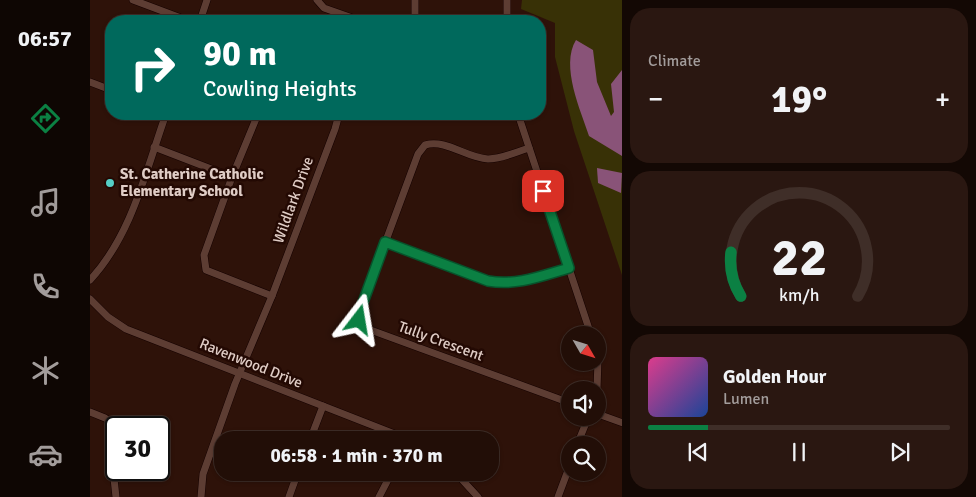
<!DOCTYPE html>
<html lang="en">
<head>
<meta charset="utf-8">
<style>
	:root { --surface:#220e07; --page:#2a1711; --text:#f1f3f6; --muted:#a29c9b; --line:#3f2e28; --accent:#0b8043 }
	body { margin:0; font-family:Signika,sans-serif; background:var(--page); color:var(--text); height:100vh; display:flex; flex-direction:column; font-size:19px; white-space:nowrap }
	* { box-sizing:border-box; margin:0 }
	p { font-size:16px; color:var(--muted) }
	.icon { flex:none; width:28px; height:28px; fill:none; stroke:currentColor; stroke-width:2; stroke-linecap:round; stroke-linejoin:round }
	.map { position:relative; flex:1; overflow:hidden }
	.drawer { display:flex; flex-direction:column; gap:8px; padding:8px; background:#130804; width:354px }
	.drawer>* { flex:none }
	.banner { position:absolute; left:15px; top:15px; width:441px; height:105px; border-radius:20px; box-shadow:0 1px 4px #0004,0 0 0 1px var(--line); background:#00695c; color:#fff; overflow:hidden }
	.needle { width:32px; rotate:129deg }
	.fabs { position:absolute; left:471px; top:326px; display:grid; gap:10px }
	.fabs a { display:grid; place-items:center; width:45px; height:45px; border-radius:50%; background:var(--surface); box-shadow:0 1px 4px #0004,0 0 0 1px var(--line); font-size:25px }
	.speed { position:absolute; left:15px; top:416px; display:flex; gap:10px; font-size:25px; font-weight:700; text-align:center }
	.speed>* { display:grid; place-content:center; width:65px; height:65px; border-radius:50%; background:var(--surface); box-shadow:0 1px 4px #0004,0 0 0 1px var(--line); line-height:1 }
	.speed .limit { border:2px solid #111; border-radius:8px; background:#fff; color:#111 }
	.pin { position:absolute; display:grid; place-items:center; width:42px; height:42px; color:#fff; margin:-21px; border-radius:10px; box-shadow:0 2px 8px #0006 }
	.me { position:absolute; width:55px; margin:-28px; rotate:14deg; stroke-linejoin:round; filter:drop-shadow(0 0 4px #0008) }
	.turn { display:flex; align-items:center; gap:18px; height:105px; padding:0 15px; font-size:22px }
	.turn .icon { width:65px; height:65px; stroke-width:2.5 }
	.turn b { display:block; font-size:35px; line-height:42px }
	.big { font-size:38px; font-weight:700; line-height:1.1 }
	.drawer .card { flex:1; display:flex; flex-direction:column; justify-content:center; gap:8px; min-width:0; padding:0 18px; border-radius:20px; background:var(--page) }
	.drawer .dial { align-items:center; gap:0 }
	.dial svg { height:130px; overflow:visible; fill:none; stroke:var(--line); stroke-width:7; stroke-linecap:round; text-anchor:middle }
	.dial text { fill:var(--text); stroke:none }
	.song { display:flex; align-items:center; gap:15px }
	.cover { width:60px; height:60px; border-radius:8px; background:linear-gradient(135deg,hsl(330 70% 55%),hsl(220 70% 35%)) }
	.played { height:5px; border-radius:2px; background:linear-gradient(90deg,var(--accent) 20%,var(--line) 20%) }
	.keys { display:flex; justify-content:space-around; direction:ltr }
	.heat { display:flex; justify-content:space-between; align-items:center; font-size:28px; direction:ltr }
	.trip { position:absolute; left:124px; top:431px; width:285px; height:50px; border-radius:20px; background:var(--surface); box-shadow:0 1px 4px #0004,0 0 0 1px var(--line); font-weight:700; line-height:50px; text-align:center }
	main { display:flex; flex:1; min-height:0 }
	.tab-bar { display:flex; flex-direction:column; width:90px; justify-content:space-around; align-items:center; background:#0e0603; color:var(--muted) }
	.tab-bar .icon { width:35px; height:35px }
	.tab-bar .current { color:var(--accent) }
	.tab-bar b { font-size:22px; color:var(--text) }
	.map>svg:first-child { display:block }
</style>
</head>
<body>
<main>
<nav class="tab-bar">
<b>06:57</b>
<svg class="icon current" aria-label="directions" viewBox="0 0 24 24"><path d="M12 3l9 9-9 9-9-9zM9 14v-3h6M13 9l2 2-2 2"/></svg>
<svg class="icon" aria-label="music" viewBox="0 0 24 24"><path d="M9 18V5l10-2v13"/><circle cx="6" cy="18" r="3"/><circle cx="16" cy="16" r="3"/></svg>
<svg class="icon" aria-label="phone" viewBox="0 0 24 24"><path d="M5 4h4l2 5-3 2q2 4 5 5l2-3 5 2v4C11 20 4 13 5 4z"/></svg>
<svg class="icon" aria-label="climate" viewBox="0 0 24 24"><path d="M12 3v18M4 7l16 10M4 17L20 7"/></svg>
<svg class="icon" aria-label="car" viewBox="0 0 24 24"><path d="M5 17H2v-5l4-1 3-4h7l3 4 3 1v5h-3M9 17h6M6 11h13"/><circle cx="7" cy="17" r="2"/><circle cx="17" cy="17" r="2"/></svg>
</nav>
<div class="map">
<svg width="533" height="497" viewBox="0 0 533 497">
	<rect width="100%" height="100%" fill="#2e1209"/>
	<!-- green -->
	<path fill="#383106" d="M432 0H532V275L484 131 465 57V23L431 9Z"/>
	<!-- water -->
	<g fill="#895378">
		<path d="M486 40 503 50 507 82 521 116 524 112 521 84 532 70V156L499 136C491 111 470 66 486 40Z"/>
		<path d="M507 168 532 173 531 193 508 183Z"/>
	</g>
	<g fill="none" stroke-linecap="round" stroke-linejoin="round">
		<!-- street casing -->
		<g stroke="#140100" stroke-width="8">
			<g id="street">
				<path d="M43 0 99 21"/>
				<path d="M227 0 234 8 271 21"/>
				<path d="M325 0V21"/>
				<path d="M417 0V21"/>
				<path d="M110 21 117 0"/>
				<path d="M0 82 21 90"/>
				<path d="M168 114 142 177 114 255 116 270 182 296"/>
				<path d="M428 114 501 335"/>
				<path d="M64 147 142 177"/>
				<path d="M439 148C426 152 412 159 398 159 376 158 357 139 335 145L328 154 271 308 269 320 275 328 480 403"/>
				<path d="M295 242 398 281C427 286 451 277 479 267"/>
				<path d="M0 280C42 235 56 170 76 114"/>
				<path d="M0 299 18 317 36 329 320 440"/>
				<path d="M507 390 508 359"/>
				<path d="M0 412 15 418 29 428"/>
				<path d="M508 414 533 423"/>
				<path d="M220 440 233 406"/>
				<path d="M487 445 498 418"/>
				<path d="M26 457 23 469 26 497"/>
				<path d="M365 472 388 497"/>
				<path d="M111 497 113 474 145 384 182 296 245 129 248 118 247 114"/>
				<path d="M199 497 208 472"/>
				<path d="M289 497 302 472"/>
				<path d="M468 497 480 465"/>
			</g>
		</g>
		<!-- street -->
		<use href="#street" stroke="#5d3d33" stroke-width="7"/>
	</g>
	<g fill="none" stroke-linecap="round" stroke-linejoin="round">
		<!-- route casing -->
		<g stroke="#07532c" stroke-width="12">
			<path id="route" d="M269 320 271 308 295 242 398 281C427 286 451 276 479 268L453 191"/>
		</g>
		<!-- route -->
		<use href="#route" stroke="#0b8043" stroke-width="9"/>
	</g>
	<!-- markers -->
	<circle fill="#55cec6" stroke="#230903" stroke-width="2" cx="20" cy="183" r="5"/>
	<g text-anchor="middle" stroke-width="5" stroke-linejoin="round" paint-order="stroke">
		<!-- poi labels -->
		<g font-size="15" font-weight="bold" fill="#e0cdc6" stroke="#230903" text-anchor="start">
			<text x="30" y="179">St. Catherine Catholic<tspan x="30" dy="17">Elementary School</tspan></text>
		</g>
		<!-- street labels -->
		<g font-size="15" fill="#e0cdc6" stroke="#230903">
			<text transform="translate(203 200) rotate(-70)" y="5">Wildlark Drive</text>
			<text transform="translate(351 341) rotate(20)" y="5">Tully Crescent</text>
			<text transform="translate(161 363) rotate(22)" y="5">Ravenwood Drive</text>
		</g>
	</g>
</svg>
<div class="fabs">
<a><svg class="needle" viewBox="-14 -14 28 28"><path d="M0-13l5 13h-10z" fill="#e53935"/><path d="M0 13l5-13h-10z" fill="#a29c9b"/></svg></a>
<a><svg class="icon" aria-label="sound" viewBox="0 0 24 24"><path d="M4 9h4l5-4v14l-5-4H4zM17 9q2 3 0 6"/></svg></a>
<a><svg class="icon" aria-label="search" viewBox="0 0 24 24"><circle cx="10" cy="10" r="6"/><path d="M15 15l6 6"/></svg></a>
</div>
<div class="speed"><div class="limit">30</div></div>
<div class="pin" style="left:453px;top:191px;background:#d93025"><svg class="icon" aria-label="arrive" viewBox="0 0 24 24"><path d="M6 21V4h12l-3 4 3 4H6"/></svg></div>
<svg class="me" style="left:269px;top:320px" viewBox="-20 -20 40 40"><path d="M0-17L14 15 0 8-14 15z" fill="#0b8043" stroke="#fff" stroke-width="4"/></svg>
<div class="trip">06:58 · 1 min · 370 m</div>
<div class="banner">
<div class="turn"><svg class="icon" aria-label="right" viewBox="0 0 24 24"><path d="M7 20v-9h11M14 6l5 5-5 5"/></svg><div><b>90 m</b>Cowling Heights</div></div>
</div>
</div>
<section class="drawer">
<div class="card"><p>Climate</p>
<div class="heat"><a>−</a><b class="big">19°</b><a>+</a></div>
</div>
<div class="card dial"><svg viewBox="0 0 100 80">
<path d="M14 69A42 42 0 1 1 86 69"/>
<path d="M14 69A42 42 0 0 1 8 42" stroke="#0b8043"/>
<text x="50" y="56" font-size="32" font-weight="700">22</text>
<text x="50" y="72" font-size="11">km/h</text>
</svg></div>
<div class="card">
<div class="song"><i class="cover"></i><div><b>Golden Hour</b><p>Lumen</p></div></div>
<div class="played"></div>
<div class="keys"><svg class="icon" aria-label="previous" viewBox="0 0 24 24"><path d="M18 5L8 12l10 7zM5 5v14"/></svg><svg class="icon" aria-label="pause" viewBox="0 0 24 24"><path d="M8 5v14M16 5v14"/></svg><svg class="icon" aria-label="next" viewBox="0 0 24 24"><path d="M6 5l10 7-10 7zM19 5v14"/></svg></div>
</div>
</section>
</main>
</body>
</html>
